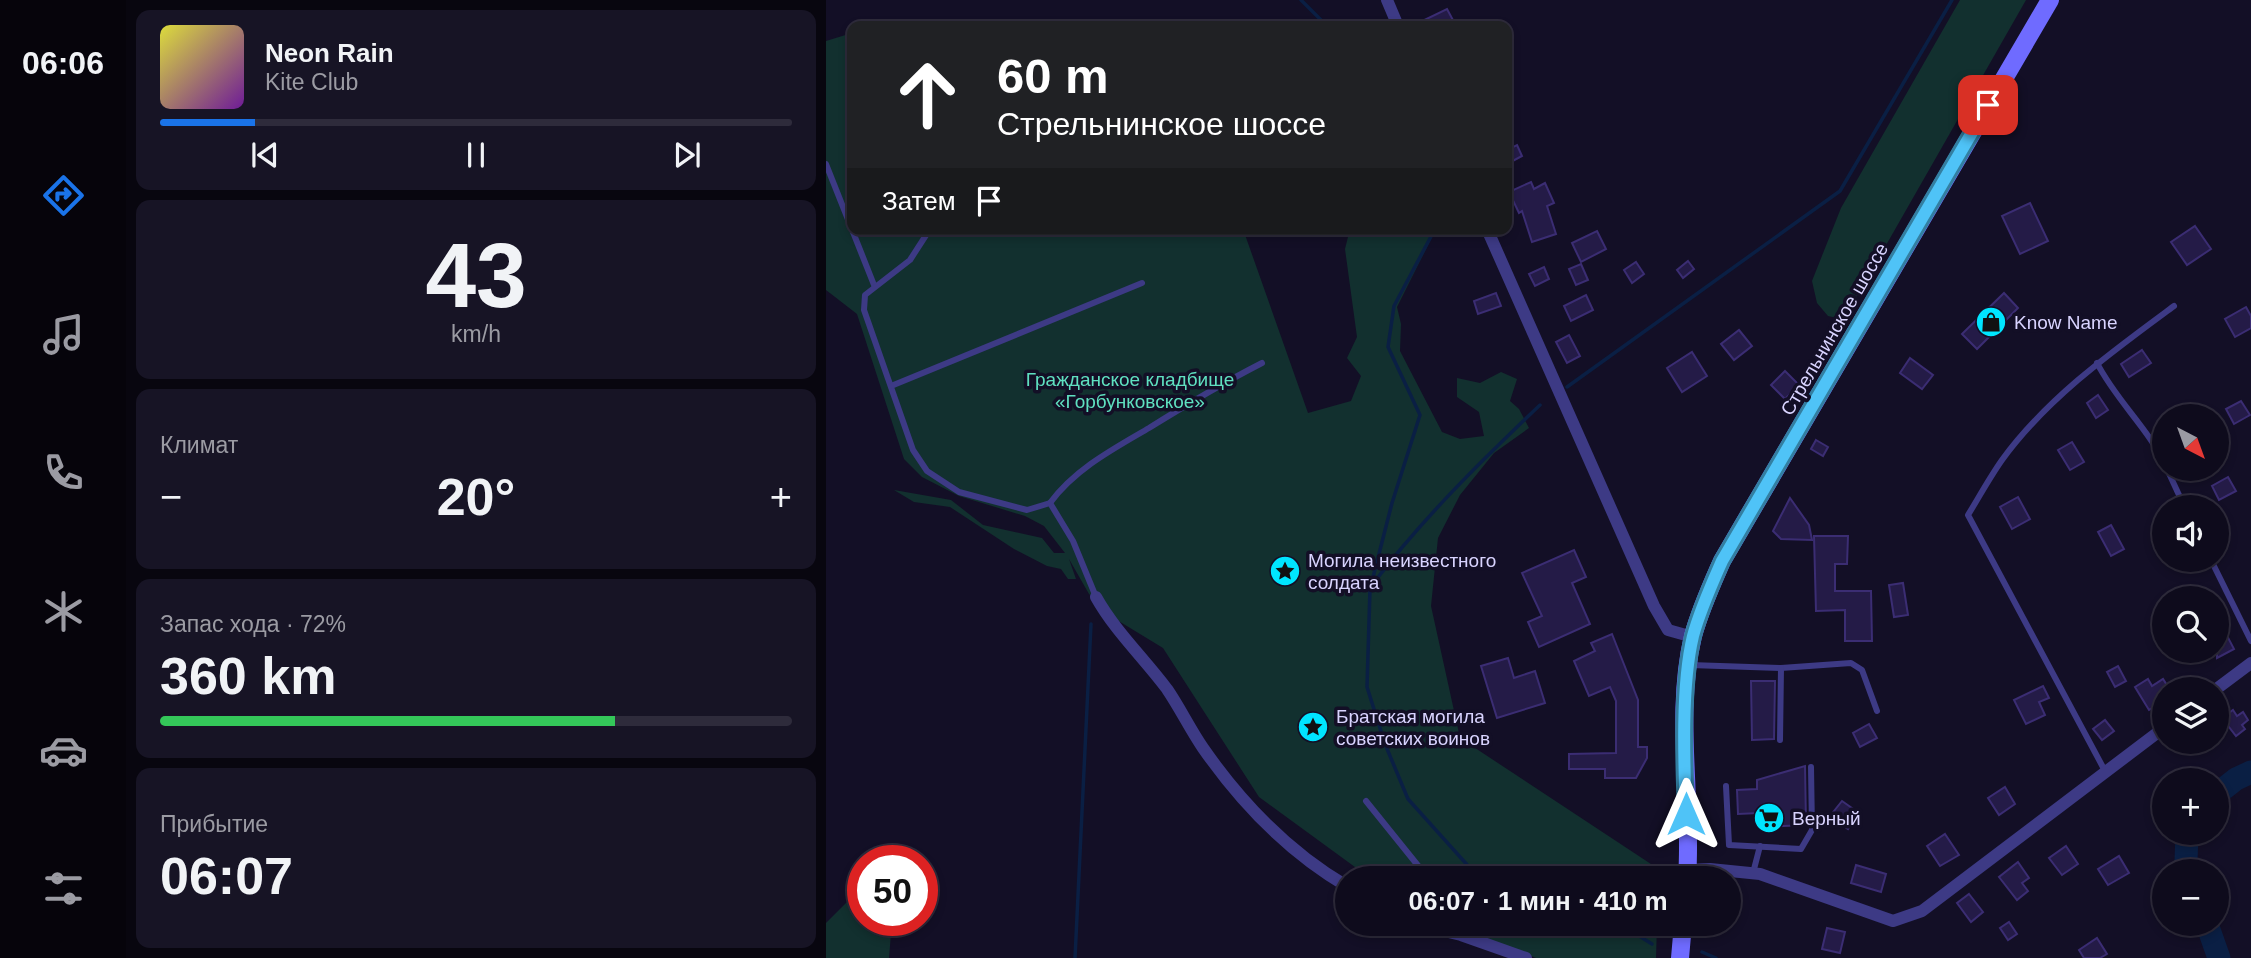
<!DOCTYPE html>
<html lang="ru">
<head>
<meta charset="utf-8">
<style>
	:root { --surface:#0e0b1c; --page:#171425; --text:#f1f3f6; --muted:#9b9ba3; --line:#2e2b3b; --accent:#1a73e8 }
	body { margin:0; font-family:Helvetica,sans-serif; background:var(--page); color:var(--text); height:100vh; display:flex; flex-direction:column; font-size:26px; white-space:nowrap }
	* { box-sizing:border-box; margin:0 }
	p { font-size:23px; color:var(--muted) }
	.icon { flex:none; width:38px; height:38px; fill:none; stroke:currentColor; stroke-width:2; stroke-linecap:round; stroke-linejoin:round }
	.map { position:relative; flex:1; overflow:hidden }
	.panel { display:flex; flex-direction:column; gap:10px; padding:10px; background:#08060f; width:700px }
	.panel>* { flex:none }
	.guide { position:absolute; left:21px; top:21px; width:665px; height:214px; border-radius:14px; box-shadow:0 4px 10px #0003,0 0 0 2px var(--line); background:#202124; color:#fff; overflow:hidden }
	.needle { width:46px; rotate:139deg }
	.tools { position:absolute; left:1326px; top:404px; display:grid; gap:14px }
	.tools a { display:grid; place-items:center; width:77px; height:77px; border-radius:50%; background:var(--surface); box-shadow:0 4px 10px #0003,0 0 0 2px var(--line); font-size:35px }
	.speed { position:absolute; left:21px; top:845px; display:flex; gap:14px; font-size:35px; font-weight:700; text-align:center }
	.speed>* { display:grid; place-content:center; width:91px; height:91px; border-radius:50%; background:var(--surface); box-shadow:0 4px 10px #0003,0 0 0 2px var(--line); line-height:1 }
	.speed .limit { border:10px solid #d22; background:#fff; color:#111 }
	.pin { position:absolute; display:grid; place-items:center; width:60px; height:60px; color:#fff; margin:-30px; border-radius:14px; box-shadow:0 4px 10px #0006 }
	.me { position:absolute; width:77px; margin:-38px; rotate:0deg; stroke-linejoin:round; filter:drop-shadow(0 0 5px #0008) }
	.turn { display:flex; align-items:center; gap:24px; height:147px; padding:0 35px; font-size:32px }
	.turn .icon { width:91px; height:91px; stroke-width:2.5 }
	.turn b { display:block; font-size:49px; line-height:60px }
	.then { display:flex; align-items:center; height:66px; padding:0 35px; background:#0003; gap:14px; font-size:26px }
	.big { font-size:52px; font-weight:700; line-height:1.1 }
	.panel .widget { flex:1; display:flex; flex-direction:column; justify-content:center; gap:10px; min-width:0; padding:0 24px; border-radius:14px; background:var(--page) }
	.panel .dial { align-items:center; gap:0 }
	.dial b { font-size:91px; line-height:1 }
	.song { display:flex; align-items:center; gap:21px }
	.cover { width:84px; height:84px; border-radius:10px; background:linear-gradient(135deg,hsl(60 70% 55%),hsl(280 70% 35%)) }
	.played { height:7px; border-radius:4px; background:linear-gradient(90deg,var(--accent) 15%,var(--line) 15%) }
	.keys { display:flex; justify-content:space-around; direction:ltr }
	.heat { display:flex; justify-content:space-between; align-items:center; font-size:38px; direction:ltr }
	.charge { height:10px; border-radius:5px; background:linear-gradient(90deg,#34c759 72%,var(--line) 0) }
	.trip { position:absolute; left:509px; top:866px; width:406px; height:70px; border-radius:35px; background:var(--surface); box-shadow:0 4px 10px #0003,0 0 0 2px var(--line); font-weight:700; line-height:70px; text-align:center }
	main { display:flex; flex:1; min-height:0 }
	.tabs { display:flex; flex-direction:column; width:126px; justify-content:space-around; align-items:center; background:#06040b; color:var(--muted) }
	.tabs .icon { width:49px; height:49px }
	.tabs .selected { color:var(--accent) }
	.tabs b { font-size:32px; color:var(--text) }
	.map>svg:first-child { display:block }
</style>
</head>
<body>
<main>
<nav class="tabs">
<b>06:06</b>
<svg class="icon selected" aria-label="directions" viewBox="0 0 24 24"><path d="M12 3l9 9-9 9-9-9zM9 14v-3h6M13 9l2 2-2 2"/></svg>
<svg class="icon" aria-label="music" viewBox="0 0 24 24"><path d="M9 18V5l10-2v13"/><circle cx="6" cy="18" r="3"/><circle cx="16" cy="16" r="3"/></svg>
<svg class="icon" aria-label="phone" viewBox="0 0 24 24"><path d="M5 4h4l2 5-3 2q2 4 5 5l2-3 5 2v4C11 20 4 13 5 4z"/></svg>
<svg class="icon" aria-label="climate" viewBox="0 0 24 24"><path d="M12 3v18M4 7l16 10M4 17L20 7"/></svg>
<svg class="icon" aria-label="car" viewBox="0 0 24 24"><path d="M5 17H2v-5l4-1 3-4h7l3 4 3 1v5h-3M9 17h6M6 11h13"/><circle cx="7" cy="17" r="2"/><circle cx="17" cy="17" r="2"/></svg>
<svg class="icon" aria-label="filters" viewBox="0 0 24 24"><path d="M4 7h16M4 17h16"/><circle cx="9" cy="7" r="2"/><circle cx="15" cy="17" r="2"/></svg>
</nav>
<section class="panel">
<div class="widget">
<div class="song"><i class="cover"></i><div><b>Neon Rain</b><p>Kite Club</p></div></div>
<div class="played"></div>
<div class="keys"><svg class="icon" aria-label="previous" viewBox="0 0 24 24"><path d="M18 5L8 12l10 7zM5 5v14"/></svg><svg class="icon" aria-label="pause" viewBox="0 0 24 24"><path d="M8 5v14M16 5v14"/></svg><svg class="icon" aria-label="next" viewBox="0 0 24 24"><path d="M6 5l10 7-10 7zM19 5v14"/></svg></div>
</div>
<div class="widget dial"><b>43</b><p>km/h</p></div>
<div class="widget"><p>Климат</p>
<div class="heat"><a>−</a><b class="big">20°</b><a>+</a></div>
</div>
<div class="widget"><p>Запас хода · 72%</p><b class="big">360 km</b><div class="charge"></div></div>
<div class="widget"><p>Прибытие</p><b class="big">06:07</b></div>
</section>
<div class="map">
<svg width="1425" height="958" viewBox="0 0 1425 958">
	<rect width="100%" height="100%" fill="#130f26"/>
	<!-- green -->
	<g fill="#12302f">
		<path d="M1134 0H1200L1023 310 1011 318 1002 316 991 303 986 281 1015 208Z"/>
		<path d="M26 33V229H417L482 413 525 401 535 376 521 358 531 337 519 249 524 229H610L571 307 575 324 574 351 616 432 634 439 658 436 653 412 631 397V378L654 383 675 372 691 379 684 401 693 409 703 428 668 453 634 495 612 538 605 606 634 738 834 870V878H544L433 797 337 648 291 620 263 594 243 559 250 579H242L235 569 221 566 188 549 124 507 88 502 68 490 125 500 157 525 216 538 228 553H239L218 526 199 516 133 496 96 477 78 459 31 314 0 290V41Z"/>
		<path d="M37 894V920L66 921 63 958H0V923L24 899Z"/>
		<path d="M623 924H831L830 958H710Z"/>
	</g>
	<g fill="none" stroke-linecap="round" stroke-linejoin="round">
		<!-- stream -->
		<g stroke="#0a1f44" stroke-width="3.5">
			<path d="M475 0 501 26"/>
			<path d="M609 229 568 306 562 347 594 415 566 503 544 589 541 687 559 744 582 799 653 878"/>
			<path d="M741 387 1014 191 1126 0"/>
			<path d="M546 585C596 519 654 462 714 405"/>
			<path d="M794 924 826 944"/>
			<path d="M876 952 890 958"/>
			<path d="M249 958 265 624"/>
		</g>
		<!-- river -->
		<g stroke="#0a1f44" stroke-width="23">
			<path d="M1391 794 1410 779 1425 772"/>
			<path d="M1361 833 1360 861 1363 872"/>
			<path d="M1381 924 1393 958"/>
		</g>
	</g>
	<!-- building -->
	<g fill="#241b47" stroke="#3b2d73" stroke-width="2">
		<path d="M621 9 628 22 619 26H586Z"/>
		<path d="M691 145 696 156 681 164V150Z"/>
		<path d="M705 182 708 189 719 183 728 203 721 206 730 234 706 242 696 211 693 213 683 192Z"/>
		<path d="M1204 203 1222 241 1194 254 1176 216Z"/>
		<path d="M1369 226 1385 249 1361 265 1345 242Z"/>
		<path d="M771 231 780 249 755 262 746 243Z"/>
		<path d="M862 261 868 269 857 278 851 270Z"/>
		<path d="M810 262 818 274 806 283 798 270Z"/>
		<path d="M755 264 762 280 750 285 743 269Z"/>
		<path d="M718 267 723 279 709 286 703 274Z"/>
		<path d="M670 293 675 306 652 314 648 301Z"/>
		<path d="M1178 293 1192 308 1151 349 1136 334Z"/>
		<path d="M760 295 767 310 745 321 738 306Z"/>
		<path d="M1420 307 1425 316V328L1409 337 1399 319Z"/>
		<path d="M913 330 926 346 908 360 895 344Z"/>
		<path d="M743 335 754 356 741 363 730 342Z"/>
		<path d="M1316 350 1325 363 1303 377 1295 364Z"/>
		<path d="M866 352 881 376 856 392 841 368Z"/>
		<path d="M1084 358 1107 375 1096 389 1074 373Z"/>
		<path d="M959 371 973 385 959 399 945 385Z"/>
		<path d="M1272 395 1282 410 1270 418 1261 403Z"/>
		<path d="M1415 401 1424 415 1408 424 1400 409Z"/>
		<path d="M990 440 1002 447 997 456 985 449Z"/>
		<path d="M1246 442 1258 462 1244 470 1232 450Z"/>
		<path d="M1402 477 1410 491 1393 500 1386 486Z"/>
		<path d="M1192 497 1204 519 1186 529 1174 507Z"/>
		<path d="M964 498 983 525 986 540 955 539 947 531Z"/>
		<path d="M1285 525 1298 549 1285 556 1272 532Z"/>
		<path d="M988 536H1022L1021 564H1009V591H1045L1046 641H1019V610L990 611Z"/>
		<path d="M748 550 760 577 746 583 764 624 713 647 702 622 716 616 696 573Z"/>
		<path d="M1077 583 1082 615 1068 617 1063 585Z"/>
		<path d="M1360 587 1366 598H1337Z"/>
		<path d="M1398 630 1408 649 1391 658V634Z"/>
		<path d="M786 634 812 700V747H821V758L810 778H779V769H743V754L790 753V701L784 687 763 696 748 661 769 651 765 643Z"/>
		<path d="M682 658 688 678 709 671 719 703 671 718 655 666Z"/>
		<path d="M1292 666 1300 681 1289 687 1281 672Z"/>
		<path d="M1322 679 1326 686 1337 679 1344 690H1339L1330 698 1334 704 1323 710 1309 687Z"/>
		<path d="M925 681H949L948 739 926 740Z"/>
		<path d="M1217 686 1223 698 1213 702 1219 715 1200 724 1188 700Z"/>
		<path d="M1407 710 1411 716 1417 712 1422 720 1416 725 1419 729 1410 736 1396 718Z"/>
		<path d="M1279 720 1288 731 1276 740 1267 729Z"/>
		<path d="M1043 724 1051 738 1034 747 1027 733Z"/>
		<path d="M979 766 980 825 934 827 933 813 912 814 911 790 931 789V780Z"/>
		<path d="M1179 787 1189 804 1173 815 1162 798Z"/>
		<path d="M1016 801 1033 813 1022 829 1004 816Z"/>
		<path d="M1119 834 1133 855 1114 866 1101 846Z"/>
		<path d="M1240 846 1252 864 1236 875 1223 858Z"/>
		<path d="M1293 856 1303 873 1282 885 1272 869Z"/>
		<path d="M1192 862 1203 878 1196 883 1202 891 1191 900 1173 877Z"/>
		<path d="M1030 865 1060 874 1055 892 1025 883Z"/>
		<path d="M1143 894 1157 912 1145 922 1131 903Z"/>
		<path d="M1183 922 1191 934 1182 940 1174 928Z"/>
		<path d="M1001 928 1019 932 1014 953 996 949Z"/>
		<path d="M1271 938 1281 954 1274 958H1258L1253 950Z"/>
	</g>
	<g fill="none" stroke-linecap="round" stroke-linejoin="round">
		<!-- lane -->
		<g stroke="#3d3a85" stroke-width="6">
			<path d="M0 164 48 285"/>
			<path d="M104 229 84 260 39 295 38 310 87 450 101 471 133 492 201 510 224 503 247 541 270 597"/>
			<path d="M1271 363C1290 400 1321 427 1339 464"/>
			<path d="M65 386 316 283"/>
			<path d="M1341 469 1359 508"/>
			<path d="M224 503C249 469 287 449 323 428 360 405 397 383 436 363"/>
			<path d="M1385 560 1425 641"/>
			<path d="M864 665 955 668 1025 663 1036 670 1051 711"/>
			<path d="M954 740 955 668"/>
			<path d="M1279 771 1142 515C1153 497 1164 477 1176 460 1221 398 1287 351 1348 306"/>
			<path d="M900 786 903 845 975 849 986 830 985 767"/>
			<path d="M540 801 602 878"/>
			<path d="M927 873 934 846"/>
		</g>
		<!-- street -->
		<g stroke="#3d3a85" stroke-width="12">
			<path d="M561 0 572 26"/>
			<path d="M661 229 828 606 842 630 867 637"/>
			<path d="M270 597C289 631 317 657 341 689 354 708 364 729 377 748 416 804 462 852 522 887"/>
			<path d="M1389 690 1425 663"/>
			<path d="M861 870 884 869 934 874 1067 921 1096 911 1339 727"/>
			<path d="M589 924 635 935 700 958"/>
		</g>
		<!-- secondary -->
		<g stroke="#6f6bff" stroke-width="18">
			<path d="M861 878C867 799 848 715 867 636 874 610 885 586 896 561L1224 0"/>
			<path d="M854 958 857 924"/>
		</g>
	</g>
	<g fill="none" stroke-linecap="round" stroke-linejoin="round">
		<!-- route casing -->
		<g stroke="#337fa1" stroke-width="18">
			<path id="route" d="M860 814C858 762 855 686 867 636 874 610 885 586 896 561L1162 105"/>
		</g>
		<!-- route -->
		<use href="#route" stroke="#4fc3f7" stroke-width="12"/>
	</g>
	<!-- icons -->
	<defs>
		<g id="shop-disc" transform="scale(1.575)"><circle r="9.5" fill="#00e5ff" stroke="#130f26"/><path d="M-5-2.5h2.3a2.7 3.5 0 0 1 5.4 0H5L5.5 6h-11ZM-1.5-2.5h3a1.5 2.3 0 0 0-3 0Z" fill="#111"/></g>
		<g id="sight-disc" transform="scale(1.575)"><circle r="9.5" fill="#00e5ff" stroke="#130f26"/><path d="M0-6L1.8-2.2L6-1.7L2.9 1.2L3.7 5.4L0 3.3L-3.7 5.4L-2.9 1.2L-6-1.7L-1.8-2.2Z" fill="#111"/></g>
		<g id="supermarket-disc" transform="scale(1.575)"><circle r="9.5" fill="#00e5ff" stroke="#130f26"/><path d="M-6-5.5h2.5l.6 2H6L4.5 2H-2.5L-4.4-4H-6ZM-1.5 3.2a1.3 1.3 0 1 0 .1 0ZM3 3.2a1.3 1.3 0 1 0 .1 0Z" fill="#111"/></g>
	</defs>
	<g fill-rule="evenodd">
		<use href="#shop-disc" x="1165" y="322"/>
		<use href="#sight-disc" x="459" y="571"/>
		<use href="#sight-disc" x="487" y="727"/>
		<use href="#supermarket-disc" x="943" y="818"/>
	</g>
	<g text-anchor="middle" stroke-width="7" stroke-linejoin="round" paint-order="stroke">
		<!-- poi labels -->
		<g font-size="19" fill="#d9d4ff" stroke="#130f26" text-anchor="start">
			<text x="1188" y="329">Know Name</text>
			<text x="482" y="567">Могила неизвестного<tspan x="482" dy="22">солдата</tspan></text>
			<text x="510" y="723">Братская могила<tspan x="510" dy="22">советских воинов</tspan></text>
			<text x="966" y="825">Верный</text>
		</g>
		<!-- street labels -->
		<g font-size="19" fill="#d9d4ff" stroke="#130f26">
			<text transform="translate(1008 329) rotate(-60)" y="7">Стрельнинское шоссе</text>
		</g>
		<!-- park labels -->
		<g font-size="19" fill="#5fe0c0" stroke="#130f26">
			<text x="304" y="386">Гражданское кладбище<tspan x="304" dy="22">«Горбунковское»</tspan></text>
		</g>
	</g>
</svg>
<div class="tools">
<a><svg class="needle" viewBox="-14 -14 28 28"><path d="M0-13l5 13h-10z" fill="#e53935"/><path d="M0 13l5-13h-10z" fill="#9b9ba3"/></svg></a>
<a><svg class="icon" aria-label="sound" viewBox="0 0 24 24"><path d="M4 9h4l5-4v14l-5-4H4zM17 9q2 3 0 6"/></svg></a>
<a><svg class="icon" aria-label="search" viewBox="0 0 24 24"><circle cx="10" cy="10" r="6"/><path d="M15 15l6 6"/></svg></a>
<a><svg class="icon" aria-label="layers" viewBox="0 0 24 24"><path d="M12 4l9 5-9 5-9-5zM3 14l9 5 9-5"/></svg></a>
<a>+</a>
<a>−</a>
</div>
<div class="speed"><div class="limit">50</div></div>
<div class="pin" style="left:1162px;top:105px;background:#d93025"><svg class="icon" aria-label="arrive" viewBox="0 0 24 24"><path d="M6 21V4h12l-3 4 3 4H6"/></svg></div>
<svg class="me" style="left:860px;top:814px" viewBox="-20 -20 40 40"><path d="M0-17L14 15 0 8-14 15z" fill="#4fc3f7" stroke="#fff" stroke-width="4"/></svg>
<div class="trip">06:07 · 1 мин · 410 m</div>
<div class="guide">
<div class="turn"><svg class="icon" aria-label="ahead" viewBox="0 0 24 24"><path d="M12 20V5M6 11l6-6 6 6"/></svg><div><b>60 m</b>Стрельнинское шоссе</div></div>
<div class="then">Затем<svg class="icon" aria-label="arrive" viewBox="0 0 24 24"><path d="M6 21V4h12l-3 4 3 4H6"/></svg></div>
</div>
</div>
</main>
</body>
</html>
